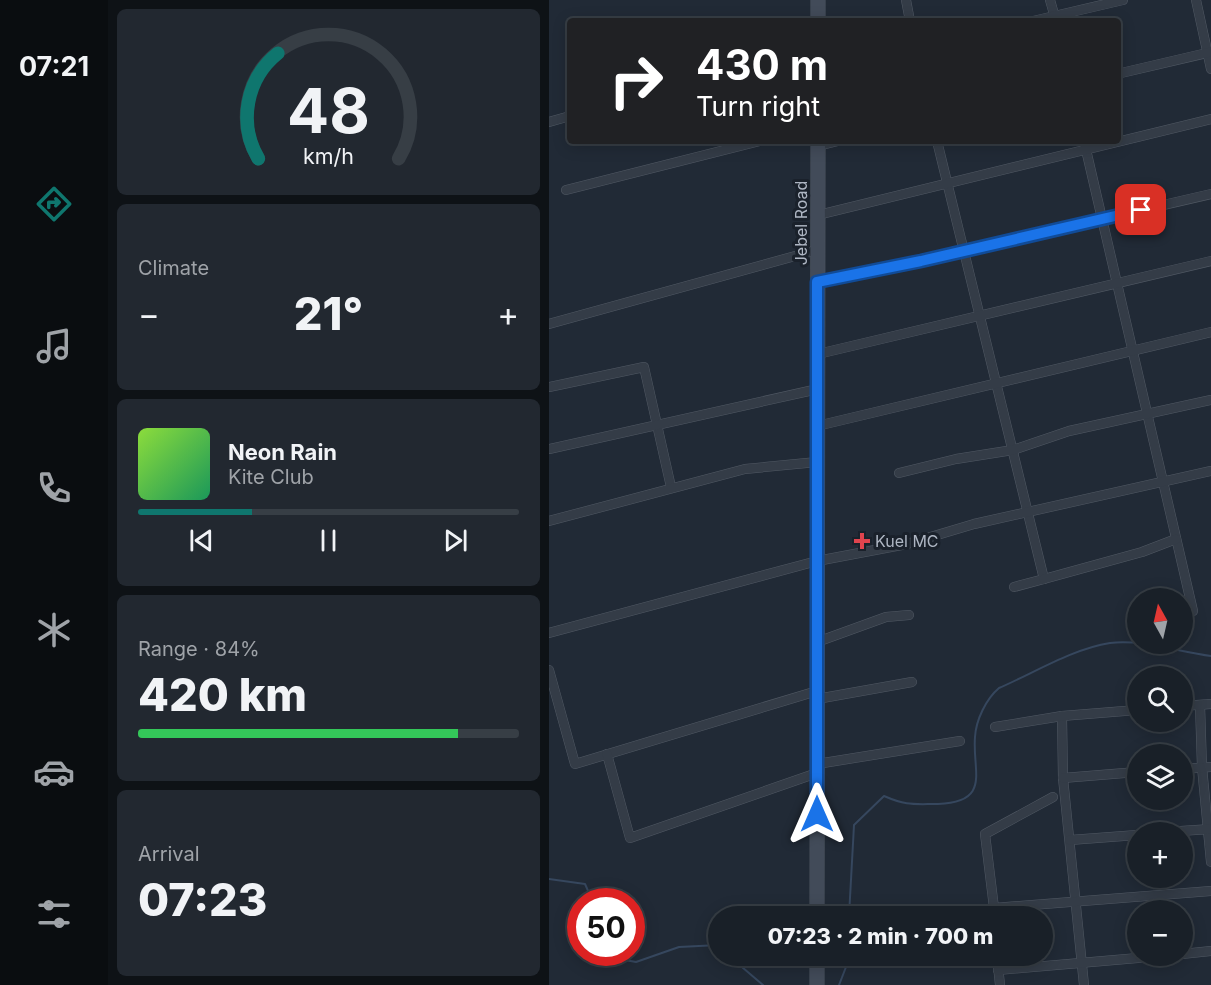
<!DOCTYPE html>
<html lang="en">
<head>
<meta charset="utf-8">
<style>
	:root { --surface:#192028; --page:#222830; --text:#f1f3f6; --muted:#9fa3a8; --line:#373e45; --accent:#0f766e }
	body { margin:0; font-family:Inter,sans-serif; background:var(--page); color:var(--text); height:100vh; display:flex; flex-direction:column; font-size:22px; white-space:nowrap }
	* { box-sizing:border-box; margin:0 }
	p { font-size:20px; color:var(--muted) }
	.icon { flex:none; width:33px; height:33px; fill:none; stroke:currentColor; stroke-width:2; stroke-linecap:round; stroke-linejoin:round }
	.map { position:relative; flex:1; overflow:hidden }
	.panel { display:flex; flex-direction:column; gap:9px; padding:9px; background:#0e1216; width:441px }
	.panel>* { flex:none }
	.hud { position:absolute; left:18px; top:18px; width:554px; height:126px; border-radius:6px; box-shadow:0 3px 15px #0003,0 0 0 2px var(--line); background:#202124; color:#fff; overflow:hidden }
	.needle { width:39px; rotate:352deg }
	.controls { position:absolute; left:578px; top:588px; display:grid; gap:12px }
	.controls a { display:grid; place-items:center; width:66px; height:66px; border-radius:50%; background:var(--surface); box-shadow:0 3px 15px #0003,0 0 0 2px var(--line); font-size:30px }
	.speed { position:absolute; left:18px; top:888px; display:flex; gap:12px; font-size:30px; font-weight:700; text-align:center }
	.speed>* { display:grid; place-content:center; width:78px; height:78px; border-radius:50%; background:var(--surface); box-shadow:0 3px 15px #0003,0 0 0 2px var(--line); line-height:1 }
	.speed .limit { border:9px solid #d22; background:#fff; color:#111 }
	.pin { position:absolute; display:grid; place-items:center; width:51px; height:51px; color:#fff; margin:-26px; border-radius:12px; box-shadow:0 3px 9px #0006 }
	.me { position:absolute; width:66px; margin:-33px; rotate:0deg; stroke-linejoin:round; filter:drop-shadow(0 0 4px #0008) }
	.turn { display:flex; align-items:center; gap:21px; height:126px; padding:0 30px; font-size:27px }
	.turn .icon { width:78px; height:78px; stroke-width:2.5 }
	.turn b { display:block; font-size:42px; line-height:51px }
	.big { font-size:45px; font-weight:800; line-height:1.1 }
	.panel .card { flex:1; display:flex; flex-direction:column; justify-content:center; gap:9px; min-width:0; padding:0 21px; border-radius:9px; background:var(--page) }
	.panel .dial { align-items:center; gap:0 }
	.dial svg { height:156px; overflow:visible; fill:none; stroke:var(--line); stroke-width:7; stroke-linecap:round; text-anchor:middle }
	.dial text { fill:var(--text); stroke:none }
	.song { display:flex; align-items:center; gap:18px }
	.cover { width:72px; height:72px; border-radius:9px; background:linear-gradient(135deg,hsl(90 70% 55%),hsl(150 70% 35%)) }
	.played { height:6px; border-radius:3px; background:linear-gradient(90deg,var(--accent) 30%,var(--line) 30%) }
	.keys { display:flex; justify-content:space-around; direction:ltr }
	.heat { display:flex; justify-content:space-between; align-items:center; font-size:33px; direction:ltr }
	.charge { height:9px; border-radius:4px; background:linear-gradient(90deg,#34c759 84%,var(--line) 0) }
	.trip { position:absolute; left:159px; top:906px; width:345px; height:60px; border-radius:30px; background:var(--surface); box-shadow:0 3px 15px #0003,0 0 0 2px var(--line); font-weight:800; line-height:60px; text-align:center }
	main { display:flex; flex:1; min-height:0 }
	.dock { display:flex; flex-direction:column; width:108px; justify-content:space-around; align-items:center; background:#0a0d10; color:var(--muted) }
	.dock .icon { width:42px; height:42px }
	.dock .selected { color:var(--accent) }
	.dock b { font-size:27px; color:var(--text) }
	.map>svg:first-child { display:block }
</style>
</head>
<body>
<main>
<nav class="dock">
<b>07:21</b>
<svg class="icon selected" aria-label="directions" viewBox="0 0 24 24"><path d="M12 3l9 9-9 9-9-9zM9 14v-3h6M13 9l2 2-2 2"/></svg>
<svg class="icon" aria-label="music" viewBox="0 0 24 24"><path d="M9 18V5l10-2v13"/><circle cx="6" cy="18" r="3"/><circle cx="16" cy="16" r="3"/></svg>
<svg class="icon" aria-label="phone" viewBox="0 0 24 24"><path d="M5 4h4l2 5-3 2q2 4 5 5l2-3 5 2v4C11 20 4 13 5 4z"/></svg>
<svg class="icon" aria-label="climate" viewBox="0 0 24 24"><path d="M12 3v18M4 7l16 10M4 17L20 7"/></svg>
<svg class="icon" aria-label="car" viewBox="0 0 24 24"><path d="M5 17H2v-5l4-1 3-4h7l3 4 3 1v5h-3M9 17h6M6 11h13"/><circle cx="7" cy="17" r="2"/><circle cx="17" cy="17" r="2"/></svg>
<svg class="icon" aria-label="filters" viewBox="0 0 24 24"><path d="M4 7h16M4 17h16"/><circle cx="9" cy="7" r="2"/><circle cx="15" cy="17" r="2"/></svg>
</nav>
<section class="panel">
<div class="card dial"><svg viewBox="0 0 100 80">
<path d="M14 69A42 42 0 1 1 86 69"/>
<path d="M14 69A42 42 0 0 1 24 15" stroke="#0f766e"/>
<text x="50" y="56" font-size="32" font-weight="700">48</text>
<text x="50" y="72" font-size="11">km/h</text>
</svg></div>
<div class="card"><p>Climate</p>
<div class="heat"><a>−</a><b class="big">21°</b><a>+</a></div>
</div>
<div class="card">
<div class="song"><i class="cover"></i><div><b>Neon Rain</b><p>Kite Club</p></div></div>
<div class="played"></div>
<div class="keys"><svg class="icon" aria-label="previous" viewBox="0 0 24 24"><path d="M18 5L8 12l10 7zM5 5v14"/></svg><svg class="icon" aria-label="pause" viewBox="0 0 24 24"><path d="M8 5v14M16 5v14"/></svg><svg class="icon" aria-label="next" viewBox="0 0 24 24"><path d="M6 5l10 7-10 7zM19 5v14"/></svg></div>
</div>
<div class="card"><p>Range · 84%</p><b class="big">420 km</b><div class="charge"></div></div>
<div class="card"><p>Arrival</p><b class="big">07:23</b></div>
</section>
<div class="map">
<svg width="662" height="985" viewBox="0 0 662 985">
	<rect width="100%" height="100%" fill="#212a36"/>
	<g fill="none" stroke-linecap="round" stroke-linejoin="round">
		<!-- stream -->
		<g stroke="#36475e" stroke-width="2">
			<path d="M0 879 36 884 44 902"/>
			<path d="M300 916 305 825 335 796C358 806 364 804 389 804 443 802 423 771 426 737 427 720 437 699 450 688 485 673 523 649 561 643 593 639 630 652 662 656"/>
			<path d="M63 952 65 958 87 962 130 947 170 945"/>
			<path d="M180 956 214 985"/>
			<path d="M290 985 297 967V956"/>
		</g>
		<!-- minor casing -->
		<g stroke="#515964" stroke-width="10">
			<g id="minor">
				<path d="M357 0 361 21"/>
				<path d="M501 0 507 21"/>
				<path d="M647 0 662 69"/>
				<path d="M484 21 574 0"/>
				<path d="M568 74 662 52"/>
				<path d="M0 122 21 116"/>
				<path d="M388 141 495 579 465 587"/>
				<path d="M535 141 644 611"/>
				<path d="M269 146 289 141"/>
				<path d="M17 190 211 141"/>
				<path d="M269 215 662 119"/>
				<path d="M268 282 372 261 662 194"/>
				<path d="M0 324 268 250"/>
				<path d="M269 354 662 261"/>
				<path d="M0 387 95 367 122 487"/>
				<path d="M268 426 662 332"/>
				<path d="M0 449 269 389"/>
				<path d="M350 473 407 459 464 450 520 431 662 400"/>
				<path d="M0 521 196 469 268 462"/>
				<path d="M495 579 593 552 627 539"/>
				<path d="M0 633 268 561 358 544 425 524 662 471"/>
				<path d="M268 642 337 617 360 615"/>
				<path d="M0 670 26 764 268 691"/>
				<path d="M268 699 363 682"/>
				<path d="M651 705 653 767 662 862"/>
				<path d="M633 706 662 704"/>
				<path d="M513 716 514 778 535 985"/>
				<path d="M446 727 513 716 588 710"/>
				<path d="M58 754 81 838 268 773"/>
				<path d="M268 764 411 741"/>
				<path d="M633 769 662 767"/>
				<path d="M514 778 588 772"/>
				<path d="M616 832 662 829"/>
				<path d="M521 840 588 835"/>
				<path d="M445 908 662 891"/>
				<path d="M446 916 436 834 504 797"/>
				<path d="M633 954 662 951"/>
				<path d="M448 956 451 985"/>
				<path d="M449 970 612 956"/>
			</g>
		</g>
		<!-- secondary casing -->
		<g stroke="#515964" stroke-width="15">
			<g id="secondary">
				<path d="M269 21V0"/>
				<path d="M268 916 269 141"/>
				<path d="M268 985V956"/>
			</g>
		</g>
		<!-- minor -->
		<use href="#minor" stroke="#343c47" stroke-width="9"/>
		<!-- secondary -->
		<use href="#secondary" stroke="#424b59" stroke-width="14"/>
	</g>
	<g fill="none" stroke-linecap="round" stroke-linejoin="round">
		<!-- route casing -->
		<g stroke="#114b97" stroke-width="15">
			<path id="route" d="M268 814V282L372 261 592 210"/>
		</g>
		<!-- route -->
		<use href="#route" stroke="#1a73e8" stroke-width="10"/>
	</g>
	<!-- markers -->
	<path fill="#e0444e" stroke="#1a212b" stroke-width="2" d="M310 532h6v6h6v6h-6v6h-6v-6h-6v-6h6z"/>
	<g text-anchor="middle" stroke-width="6" stroke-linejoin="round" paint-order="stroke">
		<!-- street labels -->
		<g font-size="16" fill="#aeb6c3" stroke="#1a212b">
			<text transform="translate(252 223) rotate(-90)" y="6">Jebel Road</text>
		</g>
		<!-- poi labels -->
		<g font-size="16" fill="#aeb6c3" stroke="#1a212b" text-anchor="start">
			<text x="326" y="547">Kuel MC</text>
		</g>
	</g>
</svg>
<div class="controls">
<a><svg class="needle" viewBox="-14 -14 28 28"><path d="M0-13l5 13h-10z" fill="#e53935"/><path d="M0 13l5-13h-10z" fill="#9fa3a8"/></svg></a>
<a><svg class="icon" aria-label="search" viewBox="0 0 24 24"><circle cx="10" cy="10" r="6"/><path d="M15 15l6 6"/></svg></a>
<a><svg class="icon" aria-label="layers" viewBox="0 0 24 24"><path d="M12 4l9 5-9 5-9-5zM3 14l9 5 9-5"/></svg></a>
<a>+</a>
<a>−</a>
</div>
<div class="speed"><div class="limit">50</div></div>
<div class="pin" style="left:592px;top:210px;background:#d93025"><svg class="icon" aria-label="arrive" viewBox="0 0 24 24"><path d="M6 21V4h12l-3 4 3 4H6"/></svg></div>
<svg class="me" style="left:268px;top:814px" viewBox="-20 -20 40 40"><path d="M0-17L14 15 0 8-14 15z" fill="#1a73e8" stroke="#fff" stroke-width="4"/></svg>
<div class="trip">07:23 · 2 min · 700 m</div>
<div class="hud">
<div class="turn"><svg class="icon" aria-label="right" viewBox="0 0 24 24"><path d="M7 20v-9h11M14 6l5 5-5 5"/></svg><div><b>430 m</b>Turn right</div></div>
</div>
</div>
</main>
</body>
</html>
